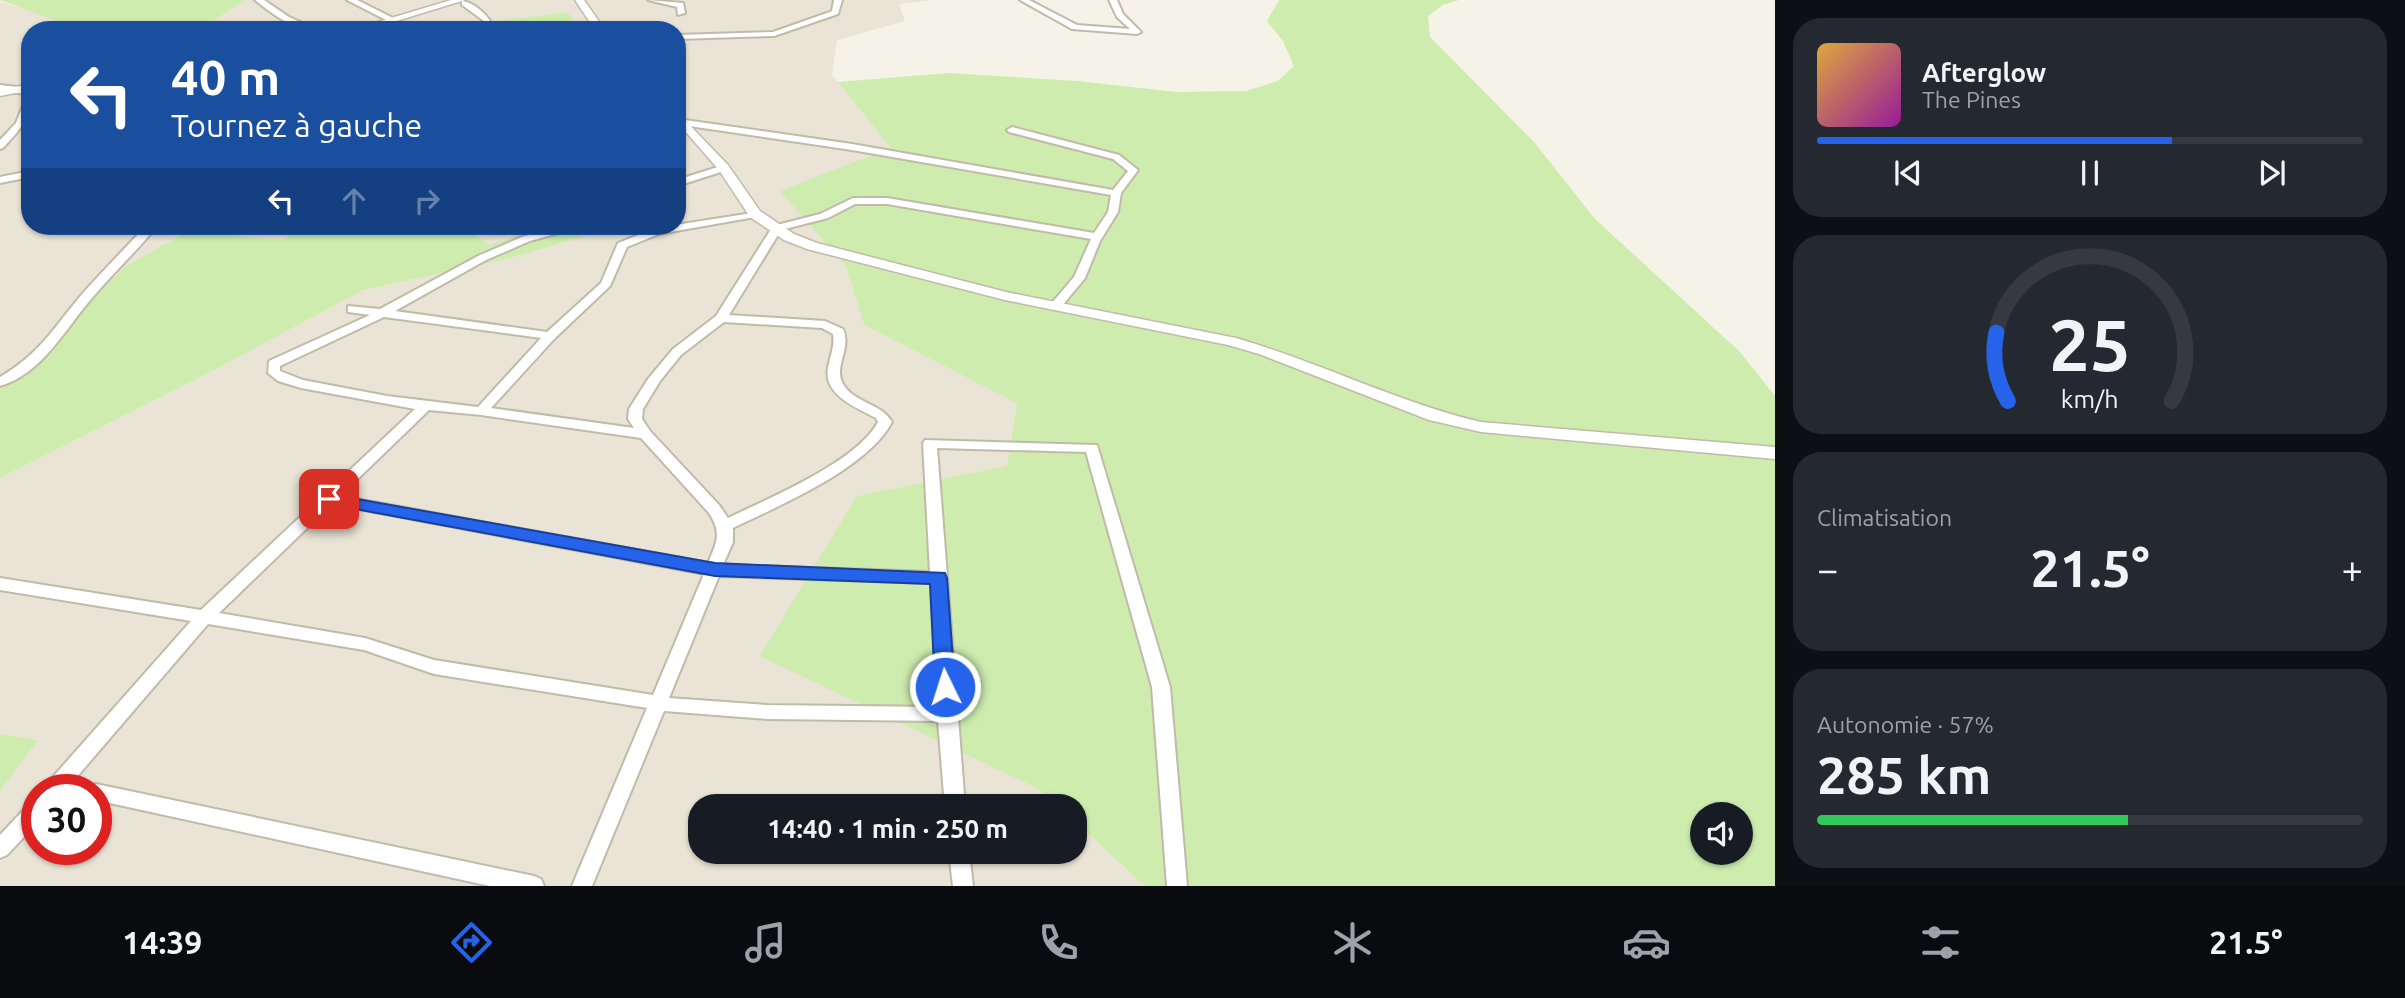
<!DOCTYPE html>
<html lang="fr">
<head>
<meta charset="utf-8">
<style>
	:root { --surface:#171b24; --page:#242831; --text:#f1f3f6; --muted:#9ea1a6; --line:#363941; --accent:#2563eb }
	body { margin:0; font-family:Ubuntu,sans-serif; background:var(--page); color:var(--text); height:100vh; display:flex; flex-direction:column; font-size:26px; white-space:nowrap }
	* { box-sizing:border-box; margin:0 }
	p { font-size:23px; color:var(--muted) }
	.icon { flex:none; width:38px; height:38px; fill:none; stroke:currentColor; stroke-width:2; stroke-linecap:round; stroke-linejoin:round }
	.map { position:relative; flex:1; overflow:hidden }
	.sheet { display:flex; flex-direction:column; gap:18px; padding:18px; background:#0d0f14; width:630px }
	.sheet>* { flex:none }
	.guide { position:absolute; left:21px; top:21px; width:665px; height:214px; border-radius:28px; box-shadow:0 2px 5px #0004; background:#1a4fa0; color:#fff; overflow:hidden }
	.tools { position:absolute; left:1690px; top:802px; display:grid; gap:14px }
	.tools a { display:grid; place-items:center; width:63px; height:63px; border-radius:50%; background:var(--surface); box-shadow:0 2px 5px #0004; font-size:35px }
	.speed { position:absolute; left:21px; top:774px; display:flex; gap:14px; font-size:35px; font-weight:700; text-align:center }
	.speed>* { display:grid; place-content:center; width:91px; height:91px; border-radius:50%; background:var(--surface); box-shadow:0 2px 5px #0004; line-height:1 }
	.speed .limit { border:10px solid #d22; background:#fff; color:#111 }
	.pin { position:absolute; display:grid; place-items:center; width:60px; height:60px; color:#fff; margin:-30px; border-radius:14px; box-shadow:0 4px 10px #0006 }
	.me { position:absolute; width:77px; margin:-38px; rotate:356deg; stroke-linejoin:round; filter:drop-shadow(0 0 5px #0008) }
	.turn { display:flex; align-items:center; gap:24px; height:147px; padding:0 35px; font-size:32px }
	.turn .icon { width:91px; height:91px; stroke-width:2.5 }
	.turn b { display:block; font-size:49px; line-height:60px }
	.lanes { display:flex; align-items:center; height:66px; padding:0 35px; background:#0003; justify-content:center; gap:35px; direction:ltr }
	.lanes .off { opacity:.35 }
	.big { font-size:52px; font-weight:700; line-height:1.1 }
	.sheet .card { flex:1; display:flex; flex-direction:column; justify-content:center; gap:10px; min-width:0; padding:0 24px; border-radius:28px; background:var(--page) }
	.sheet .dial { align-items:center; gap:0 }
	.dial svg { height:182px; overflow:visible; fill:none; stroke:var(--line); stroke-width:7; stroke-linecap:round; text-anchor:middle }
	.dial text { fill:var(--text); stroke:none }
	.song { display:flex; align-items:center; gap:21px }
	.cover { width:84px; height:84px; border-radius:10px; background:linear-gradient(135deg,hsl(40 70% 55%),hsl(300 70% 35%)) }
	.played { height:7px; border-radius:4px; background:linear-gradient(90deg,var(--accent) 65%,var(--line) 65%) }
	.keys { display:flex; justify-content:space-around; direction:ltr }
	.heat { display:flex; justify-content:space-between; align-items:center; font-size:38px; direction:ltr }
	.charge { height:10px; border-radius:5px; background:linear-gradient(90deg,#34c759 57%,var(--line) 0) }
	.trip { position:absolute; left:688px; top:794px; width:399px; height:70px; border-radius:28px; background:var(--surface); box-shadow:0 2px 5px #0004; font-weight:700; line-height:70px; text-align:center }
	.tab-bar { display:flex; height:112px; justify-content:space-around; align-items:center; background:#090b0e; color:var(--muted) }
	.tab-bar .icon { width:49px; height:49px }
	.tab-bar .selected { color:var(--accent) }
	.tab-bar b { font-size:32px; color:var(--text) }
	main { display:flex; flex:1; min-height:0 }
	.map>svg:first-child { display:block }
</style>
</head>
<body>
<main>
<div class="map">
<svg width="1775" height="886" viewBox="0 0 1775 886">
	<rect width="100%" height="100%" fill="#f5f2e8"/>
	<!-- residential -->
	<g fill="#e9e4d5" fill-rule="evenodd">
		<path d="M245 0H932L899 4 905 21 837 40 832 75 892 148 781 191 846 266 864 325 1017 402 1007 466 857 496 1039 789 1058 807H700V852H1074L1075 822 1145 886H0V791L38 740 0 734V478L207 374 363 290 511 258 618 226H677V30H577L567 12 493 23 499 30H207L213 21ZM37 789H96V849H37Z"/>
		<path d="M0 2 28 9 82 30H30V226H304L282 240 188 231 126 266 0 390Z"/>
		<path d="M466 226H542L489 245Z"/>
	</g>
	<!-- green -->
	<g fill="#cdecae" fill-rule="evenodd">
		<path d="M0 0H245L213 21 207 30H82Z"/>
		<path d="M1279 0H1459L1443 5 1428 16 1430 37 1534 142 1595 219 1740 352 1775 396V886H1145L1075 822 1074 807H1058L1039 789 760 656 857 496 1007 466 1017 403 864 325 846 266 780 191 891 148 838 82 949 73 1077 81 1177 92 1246 91 1278 81 1294 66 1283 41 1267 21ZM1703 814H1741V852H1703Z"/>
		<path d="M568 12 577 30H499L492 22Z"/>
		<path d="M304 226H466L489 245 542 226H618L511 258 363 290 207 374 0 478V390L126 266 188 231 282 240Z"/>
		<path d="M0 734 38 740 0 791Z"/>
	</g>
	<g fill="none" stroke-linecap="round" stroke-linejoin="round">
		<!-- minor casing -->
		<g stroke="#c1baa9" stroke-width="4">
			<g id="minor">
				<path d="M255 0H264L289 17 318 30C294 30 273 15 255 0Z"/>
				<path d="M347 0H357L397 20 390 22Z"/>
				<path d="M648 0 683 3 685 13 678 15 677 7Z"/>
				<path d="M834 0H842L838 14 774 36 677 39V35L773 32 827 13 832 11Z"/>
				<path d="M1020 0H1029L1077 25 1130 29 1117 17 1109 0H1117L1123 14 1141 32 1137 34 1072 29Z"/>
				<path d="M462 1C476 3 490 17 495 30H487L484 21 462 5Z"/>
				<path d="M0 85 26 88 30 92 26 94 0 91Z"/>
				<path d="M30 95C30 120 19 131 3 148L0 149V140L16 123 26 98Z"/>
				<path d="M685 120 852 144 1113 190 1128 171 1113 159 1009 132 1007 130 1012 127 1119 155 1138 170 1121 193 1118 212 1100 241 1085 278 1061 307 1057 308 1051 304 1074 277 1091 239 887 204H855L828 218 781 230 729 315 825 321 843 329C852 348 833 367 843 384 854 403 881 403 892 422 867 469 780 505 733 528V542L723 565 930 572 923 443 925 440 1097 445 1170 687 1187 886H1167L1152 687 1086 452 937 448 965 807H945L938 721 767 719 664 711 592 886H572L647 708 434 674 364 650 208 624 75 779 89 783 90 786 96 784 534 876 541 879 544 886H490L96 800V789H45L52 778 191 621 0 590V578L201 610 415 409 301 388 278 381 268 373 269 361 370 315 348 312V306L380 309 478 256 522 237 561 226H577L576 228 530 241 486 260 395 311 547 332 601 283 618 243 656 228 759 212 760 214 755 217 659 234 627 247 610 286 554 339 491 408 634 428 628 419 629 409 648 379 673 349 716 316 773 226 820 214 853 198H887L1094 233 1108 212 1111 195 852 150 682 125 680 123ZM384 317 541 338 478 407 387 396 303 380 280 371V366ZM724 322 822 328 833 334C835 346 830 356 828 368 823 395 856 407 876 418L878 422C857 462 769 498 728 518L719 505 650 431 642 419 643 409 660 381 681 355ZM429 410 481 415 641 438 709 513C722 533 717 542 708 563L340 496ZM332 504 704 574 653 695 434 660 365 638 219 613ZM719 576 931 583 938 707 767 705 669 698Z"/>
				<path d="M724 165 727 166V170L677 186V180Z"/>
				<path d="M30 171V177L0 183V177Z"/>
				<path d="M146 226H157C137 251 113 273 92 298 65 329 42 374 0 386V377C41 353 54 327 83 293 104 270 125 248 146 226Z"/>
				<path d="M37 801V823L7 855 0 858V835L30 803Z"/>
				<path d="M949 852H969L973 886H953Z"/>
			</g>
		</g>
		<!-- tertiary casing -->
		<g stroke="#c1baa9" stroke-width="3">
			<g id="tertiary">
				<path d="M451 0H465L367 30H351Z"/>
				<path d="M575 0H584L605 30H595Z"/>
				<path d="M30 84V90L0 96V90Z"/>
				<path d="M677 112 728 165 760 211 794 234 817 243 1006 292 1236 338C1319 362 1397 402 1481 422L1775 447V459L1481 432 1429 420 1259 354 1228 345 1005 300 807 249 784 240 750 217 719 170 677 122Z"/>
			</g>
		</g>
		<!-- minor -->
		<use href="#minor" fill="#fff" fill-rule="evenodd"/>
		<!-- tertiary -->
		<use href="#tertiary" fill="#fff" fill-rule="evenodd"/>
	</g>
	<!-- route -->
	<path fill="#2563eb" stroke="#184099" stroke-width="2" d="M329 494 715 563 945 573 947 578 955 687 952 692 945 695 938 692 935 687 930 584 715 576 323 503 321 499Z"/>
</svg>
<div class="tools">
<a><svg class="icon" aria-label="sound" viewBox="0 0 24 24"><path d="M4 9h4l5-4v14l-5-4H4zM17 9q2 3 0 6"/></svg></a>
</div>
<div class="speed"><div class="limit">30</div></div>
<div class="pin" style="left:329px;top:499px;background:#d93025"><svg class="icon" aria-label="arrive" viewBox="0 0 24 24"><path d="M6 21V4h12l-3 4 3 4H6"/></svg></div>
<svg class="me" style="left:945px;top:687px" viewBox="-20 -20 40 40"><circle r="17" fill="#2563eb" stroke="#fff" stroke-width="3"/><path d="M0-11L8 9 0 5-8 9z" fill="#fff"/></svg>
<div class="trip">14:40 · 1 min · 250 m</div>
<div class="guide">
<div class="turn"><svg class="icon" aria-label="left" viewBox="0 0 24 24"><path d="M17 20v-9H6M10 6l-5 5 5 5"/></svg><div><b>40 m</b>Tournez à gauche</div></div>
<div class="lanes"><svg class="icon" aria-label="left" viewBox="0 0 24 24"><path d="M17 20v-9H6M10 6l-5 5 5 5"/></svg><svg class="icon off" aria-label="ahead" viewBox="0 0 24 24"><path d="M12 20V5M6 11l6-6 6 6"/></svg><svg class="icon off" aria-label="right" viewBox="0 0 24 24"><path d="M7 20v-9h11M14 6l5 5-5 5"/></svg></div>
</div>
</div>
<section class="sheet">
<div class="card">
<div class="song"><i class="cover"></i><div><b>Afterglow</b><p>The Pines</p></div></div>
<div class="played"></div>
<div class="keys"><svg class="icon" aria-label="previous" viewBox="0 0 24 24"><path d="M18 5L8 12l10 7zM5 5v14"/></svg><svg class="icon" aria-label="pause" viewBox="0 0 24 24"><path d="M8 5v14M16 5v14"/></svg><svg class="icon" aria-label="next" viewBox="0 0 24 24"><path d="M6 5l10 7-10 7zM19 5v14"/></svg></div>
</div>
<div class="card dial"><svg viewBox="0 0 100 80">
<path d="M14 69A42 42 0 1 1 86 69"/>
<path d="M14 69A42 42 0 0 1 9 39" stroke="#2563eb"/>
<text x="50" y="56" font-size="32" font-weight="700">25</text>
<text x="50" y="72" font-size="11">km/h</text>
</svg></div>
<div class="card"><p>Climatisation</p>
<div class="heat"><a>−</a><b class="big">21.5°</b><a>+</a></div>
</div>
<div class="card"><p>Autonomie · 57%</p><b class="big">285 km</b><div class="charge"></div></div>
</section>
</main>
<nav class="tab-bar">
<b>14:39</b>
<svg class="icon selected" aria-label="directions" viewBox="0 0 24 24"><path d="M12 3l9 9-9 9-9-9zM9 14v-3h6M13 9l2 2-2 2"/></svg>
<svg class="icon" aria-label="music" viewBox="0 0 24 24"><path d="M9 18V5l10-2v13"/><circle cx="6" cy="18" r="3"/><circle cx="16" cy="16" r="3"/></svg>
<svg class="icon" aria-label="phone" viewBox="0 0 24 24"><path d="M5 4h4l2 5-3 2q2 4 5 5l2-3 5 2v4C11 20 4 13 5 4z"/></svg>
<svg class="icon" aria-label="climate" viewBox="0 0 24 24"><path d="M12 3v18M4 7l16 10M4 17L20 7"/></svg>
<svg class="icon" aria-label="car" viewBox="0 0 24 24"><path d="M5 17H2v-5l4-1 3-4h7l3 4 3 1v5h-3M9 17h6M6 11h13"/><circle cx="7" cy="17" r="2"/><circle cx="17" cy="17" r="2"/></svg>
<svg class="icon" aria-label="filters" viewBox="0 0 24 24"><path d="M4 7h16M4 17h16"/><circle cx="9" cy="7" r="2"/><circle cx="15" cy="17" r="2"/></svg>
<b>21.5°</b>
</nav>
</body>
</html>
